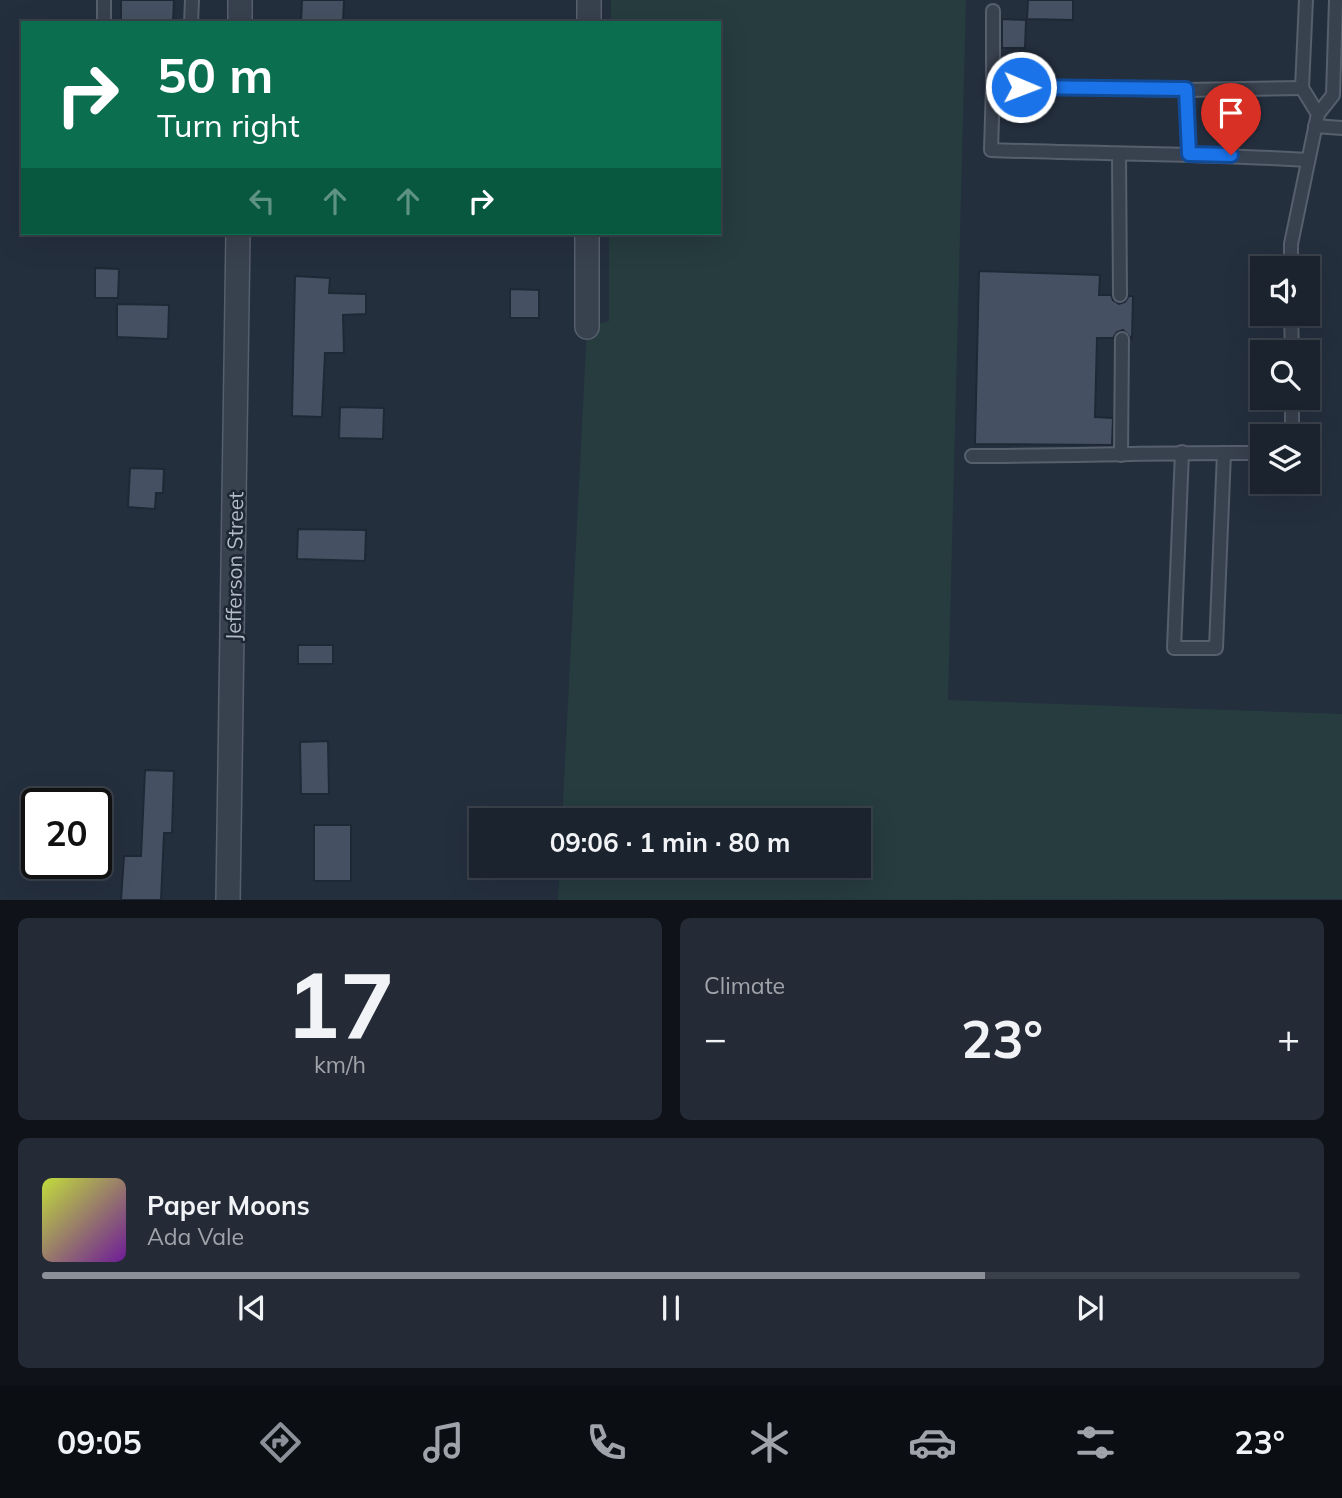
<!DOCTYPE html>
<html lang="en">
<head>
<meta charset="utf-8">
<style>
	:root { --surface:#1b232e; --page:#242b36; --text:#f1f3f6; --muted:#a0a4aa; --line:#39404a; --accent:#8c9099 }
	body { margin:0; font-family:Mulish,sans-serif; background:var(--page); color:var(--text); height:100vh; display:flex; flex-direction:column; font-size:26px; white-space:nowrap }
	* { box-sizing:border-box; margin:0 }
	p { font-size:23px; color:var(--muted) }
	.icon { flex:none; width:38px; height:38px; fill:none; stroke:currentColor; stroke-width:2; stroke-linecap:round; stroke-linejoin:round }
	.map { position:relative; height:900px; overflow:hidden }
	.details { display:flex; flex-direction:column; gap:18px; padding:18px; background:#0f1319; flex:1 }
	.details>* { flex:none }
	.banner { position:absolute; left:21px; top:21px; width:700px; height:214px; border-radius:0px; box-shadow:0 7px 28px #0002,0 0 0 2px var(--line); background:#0b6e4f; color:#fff; overflow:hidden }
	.fabs { position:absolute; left:1250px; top:256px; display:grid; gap:14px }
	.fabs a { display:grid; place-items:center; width:70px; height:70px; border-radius:0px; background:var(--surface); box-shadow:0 7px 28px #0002,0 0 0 2px var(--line); font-size:35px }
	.speed { position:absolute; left:21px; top:788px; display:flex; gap:14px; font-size:35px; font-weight:700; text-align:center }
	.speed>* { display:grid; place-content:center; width:91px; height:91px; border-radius:50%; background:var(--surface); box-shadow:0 7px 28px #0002,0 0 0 2px var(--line); line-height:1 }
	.speed .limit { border:4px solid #111; border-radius:10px; background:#fff; color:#111 }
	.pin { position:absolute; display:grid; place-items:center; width:60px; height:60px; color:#fff; margin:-72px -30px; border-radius:50% 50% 50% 0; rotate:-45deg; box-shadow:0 0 7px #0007 }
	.pin .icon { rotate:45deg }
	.me { position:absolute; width:77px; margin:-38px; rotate:91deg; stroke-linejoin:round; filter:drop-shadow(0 0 5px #0008) }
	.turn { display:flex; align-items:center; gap:24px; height:147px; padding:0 21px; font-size:32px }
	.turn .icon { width:91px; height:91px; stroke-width:2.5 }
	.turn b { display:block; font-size:49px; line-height:60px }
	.lanes { display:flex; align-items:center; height:66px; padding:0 21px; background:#0003; justify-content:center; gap:35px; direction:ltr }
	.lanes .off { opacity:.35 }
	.big { font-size:52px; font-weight:700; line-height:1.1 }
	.details .tile { flex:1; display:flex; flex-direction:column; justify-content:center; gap:10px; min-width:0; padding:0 24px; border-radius:10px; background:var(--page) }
	.details .dial { align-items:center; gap:0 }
	.dial b { font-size:91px; line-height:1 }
	.song { display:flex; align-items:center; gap:21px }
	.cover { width:84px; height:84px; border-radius:10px; background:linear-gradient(135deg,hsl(70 70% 55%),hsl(280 70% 35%)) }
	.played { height:7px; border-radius:4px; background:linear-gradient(90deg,var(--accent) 75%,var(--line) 75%) }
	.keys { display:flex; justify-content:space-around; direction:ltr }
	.heat { display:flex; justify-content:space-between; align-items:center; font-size:38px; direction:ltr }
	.details .tiles { flex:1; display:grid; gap:18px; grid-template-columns:1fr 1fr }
	.tile:last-child { grid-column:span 2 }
	.trip { position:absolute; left:469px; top:808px; width:402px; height:70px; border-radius:0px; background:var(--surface); box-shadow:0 7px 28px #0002,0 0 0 2px var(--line); font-weight:700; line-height:70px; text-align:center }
	.tab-bar { display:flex; height:112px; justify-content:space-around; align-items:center; background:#0b0e12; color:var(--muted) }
	.tab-bar .icon { width:49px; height:49px }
	.tab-bar .selected { color:var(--accent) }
	.tab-bar b { font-size:32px; color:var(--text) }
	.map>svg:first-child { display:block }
</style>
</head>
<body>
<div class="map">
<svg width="1342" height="900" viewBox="0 0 1342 900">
	<rect width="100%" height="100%" fill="#242f3e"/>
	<!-- green -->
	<path fill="#263c3f" d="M611 0H966L948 700 1342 714V899L558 900 560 866H859V821H562L587 327 609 321V233H719V23H611Z"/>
	<!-- building -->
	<g fill="#455162" stroke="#1f2835" stroke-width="2">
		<path d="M121 0H174L173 23H121Z"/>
		<path d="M302 0H344L343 23H301Z"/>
		<path d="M1028 0H1073V20L1027 19Z"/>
		<path d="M1002 19 1026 20 1025 48H1002Z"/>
		<path d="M95 268 119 269 118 298H95Z"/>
		<path d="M979 271 1100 275 1099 295H1111L1113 300 1119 304 1125 302 1129 296H1133L1132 339 1123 330 1117 332 1113 338H1097L1095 417 1113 418 1112 445 975 444Z"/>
		<path d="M295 276 330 278 329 293 366 294V314L343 315 344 353H325L322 417 292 416Z"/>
		<path d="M510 289 539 290V318H510Z"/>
		<path d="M117 304 169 305 168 339 117 337Z"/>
		<path d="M340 407 384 408 383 439 339 438Z"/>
		<path d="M130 468 164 469 163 493H156L155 509 128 507Z"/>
		<path d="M298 529 366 530 365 561 297 559Z"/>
		<rect x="298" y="645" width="35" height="19"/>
		<path d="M328 741 329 794H301L300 742Z"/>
		<path d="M145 770 174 771 172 833H164L161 900H121L124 856H141Z"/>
		<rect x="314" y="825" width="37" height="56"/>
	</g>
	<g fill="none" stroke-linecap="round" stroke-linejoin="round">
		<!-- service casing -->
		<g stroke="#565f6c" stroke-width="16">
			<g id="service">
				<path d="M1306 0 1302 88 1318 114 1333 95 1336 0"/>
				<path d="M104 23V0"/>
				<path d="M191 23 192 0"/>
				<path d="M993 86V11"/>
				<path d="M1302 88 1186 90 993 86 991 150C1097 154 1202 153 1308 160"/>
				<path d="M1186 90 1189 154"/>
				<path d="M1315 126 1342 128"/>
				<path d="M1119 155 1120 295"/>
				<path d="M1291 268V244L1318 114"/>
				<path d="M1291 313 1292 352"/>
				<path d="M1292 397V436"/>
				<path d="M1182 452 1174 648H1216L1224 453"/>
				<path d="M1121 455 1122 339"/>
				<path d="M972 456C1069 456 1165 452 1262 453"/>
			</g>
		</g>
		<!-- minor casing -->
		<g stroke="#565f6c" stroke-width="26">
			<g id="minor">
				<path d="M240 23V0"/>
				<path d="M589 23V0"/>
				<path d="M587 327V233"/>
				<path d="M228 900 238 233"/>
			</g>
		</g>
		<!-- service -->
		<use href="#service" stroke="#38414e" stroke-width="12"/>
		<!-- minor -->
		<use href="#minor" stroke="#38414e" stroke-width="23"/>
	</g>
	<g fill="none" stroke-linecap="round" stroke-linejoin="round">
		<!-- route casing -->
		<g stroke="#114b97" stroke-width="18">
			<path id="route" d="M1021 87 1186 89 1189 154 1231 155"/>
		</g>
		<!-- route -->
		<use href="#route" stroke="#1a73e8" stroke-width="12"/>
	</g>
	<g text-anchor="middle" stroke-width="5" stroke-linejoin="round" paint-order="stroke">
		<!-- street labels -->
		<g font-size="21" fill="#b4bcc9" stroke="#1d2633">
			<text transform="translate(235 566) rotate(-89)" y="7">Jefferson Street</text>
		</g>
	</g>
</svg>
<div class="fabs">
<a><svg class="icon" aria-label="sound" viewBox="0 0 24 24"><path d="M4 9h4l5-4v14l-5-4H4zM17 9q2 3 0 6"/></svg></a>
<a><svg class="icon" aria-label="search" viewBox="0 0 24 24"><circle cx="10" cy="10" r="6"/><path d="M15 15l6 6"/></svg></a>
<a><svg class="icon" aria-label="layers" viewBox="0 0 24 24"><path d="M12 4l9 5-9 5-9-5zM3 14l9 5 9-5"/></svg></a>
</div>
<div class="speed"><div class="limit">20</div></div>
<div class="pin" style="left:1231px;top:155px;background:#d93025"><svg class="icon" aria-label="arrive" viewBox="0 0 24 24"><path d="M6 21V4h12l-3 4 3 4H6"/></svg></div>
<svg class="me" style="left:1021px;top:87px" viewBox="-20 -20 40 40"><circle r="17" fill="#1a73e8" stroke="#fff" stroke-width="3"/><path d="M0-11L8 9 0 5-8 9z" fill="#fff"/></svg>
<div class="trip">09:06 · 1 min · 80 m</div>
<div class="banner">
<div class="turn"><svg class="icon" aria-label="right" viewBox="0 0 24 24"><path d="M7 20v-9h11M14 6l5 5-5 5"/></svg><div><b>50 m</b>Turn right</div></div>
<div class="lanes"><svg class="icon off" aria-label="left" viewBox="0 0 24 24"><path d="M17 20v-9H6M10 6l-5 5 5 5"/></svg><svg class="icon off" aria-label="ahead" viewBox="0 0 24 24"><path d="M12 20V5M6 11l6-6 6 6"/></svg><svg class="icon off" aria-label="ahead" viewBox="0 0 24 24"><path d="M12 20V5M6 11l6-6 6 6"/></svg><svg class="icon" aria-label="right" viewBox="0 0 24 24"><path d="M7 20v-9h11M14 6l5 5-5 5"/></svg></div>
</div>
</div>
<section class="details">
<div class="tiles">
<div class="tile dial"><b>17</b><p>km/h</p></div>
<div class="tile"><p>Climate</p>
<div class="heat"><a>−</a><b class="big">23°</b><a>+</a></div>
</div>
<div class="tile">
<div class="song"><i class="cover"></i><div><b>Paper Moons</b><p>Ada Vale</p></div></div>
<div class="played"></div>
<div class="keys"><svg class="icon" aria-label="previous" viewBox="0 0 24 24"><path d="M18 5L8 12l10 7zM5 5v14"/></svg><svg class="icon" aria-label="pause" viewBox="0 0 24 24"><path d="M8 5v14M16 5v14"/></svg><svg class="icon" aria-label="next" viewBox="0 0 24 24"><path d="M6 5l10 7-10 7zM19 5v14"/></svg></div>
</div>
</div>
</section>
<nav class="tab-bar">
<b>09:05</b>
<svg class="icon selected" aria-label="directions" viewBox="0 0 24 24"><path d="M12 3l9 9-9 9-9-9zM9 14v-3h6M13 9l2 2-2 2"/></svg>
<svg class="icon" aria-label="music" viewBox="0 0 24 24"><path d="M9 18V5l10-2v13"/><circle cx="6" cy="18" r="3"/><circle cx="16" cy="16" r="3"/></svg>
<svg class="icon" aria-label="phone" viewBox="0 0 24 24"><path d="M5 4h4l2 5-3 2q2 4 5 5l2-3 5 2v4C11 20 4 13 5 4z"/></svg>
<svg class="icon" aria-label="climate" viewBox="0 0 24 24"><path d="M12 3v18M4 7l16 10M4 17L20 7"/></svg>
<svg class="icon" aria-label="car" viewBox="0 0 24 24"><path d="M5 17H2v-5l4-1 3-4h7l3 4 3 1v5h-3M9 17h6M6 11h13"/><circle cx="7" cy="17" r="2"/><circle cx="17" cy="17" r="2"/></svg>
<svg class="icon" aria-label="filters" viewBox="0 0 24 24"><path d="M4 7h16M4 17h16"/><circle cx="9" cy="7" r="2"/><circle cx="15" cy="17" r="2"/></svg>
<b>23°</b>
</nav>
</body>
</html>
